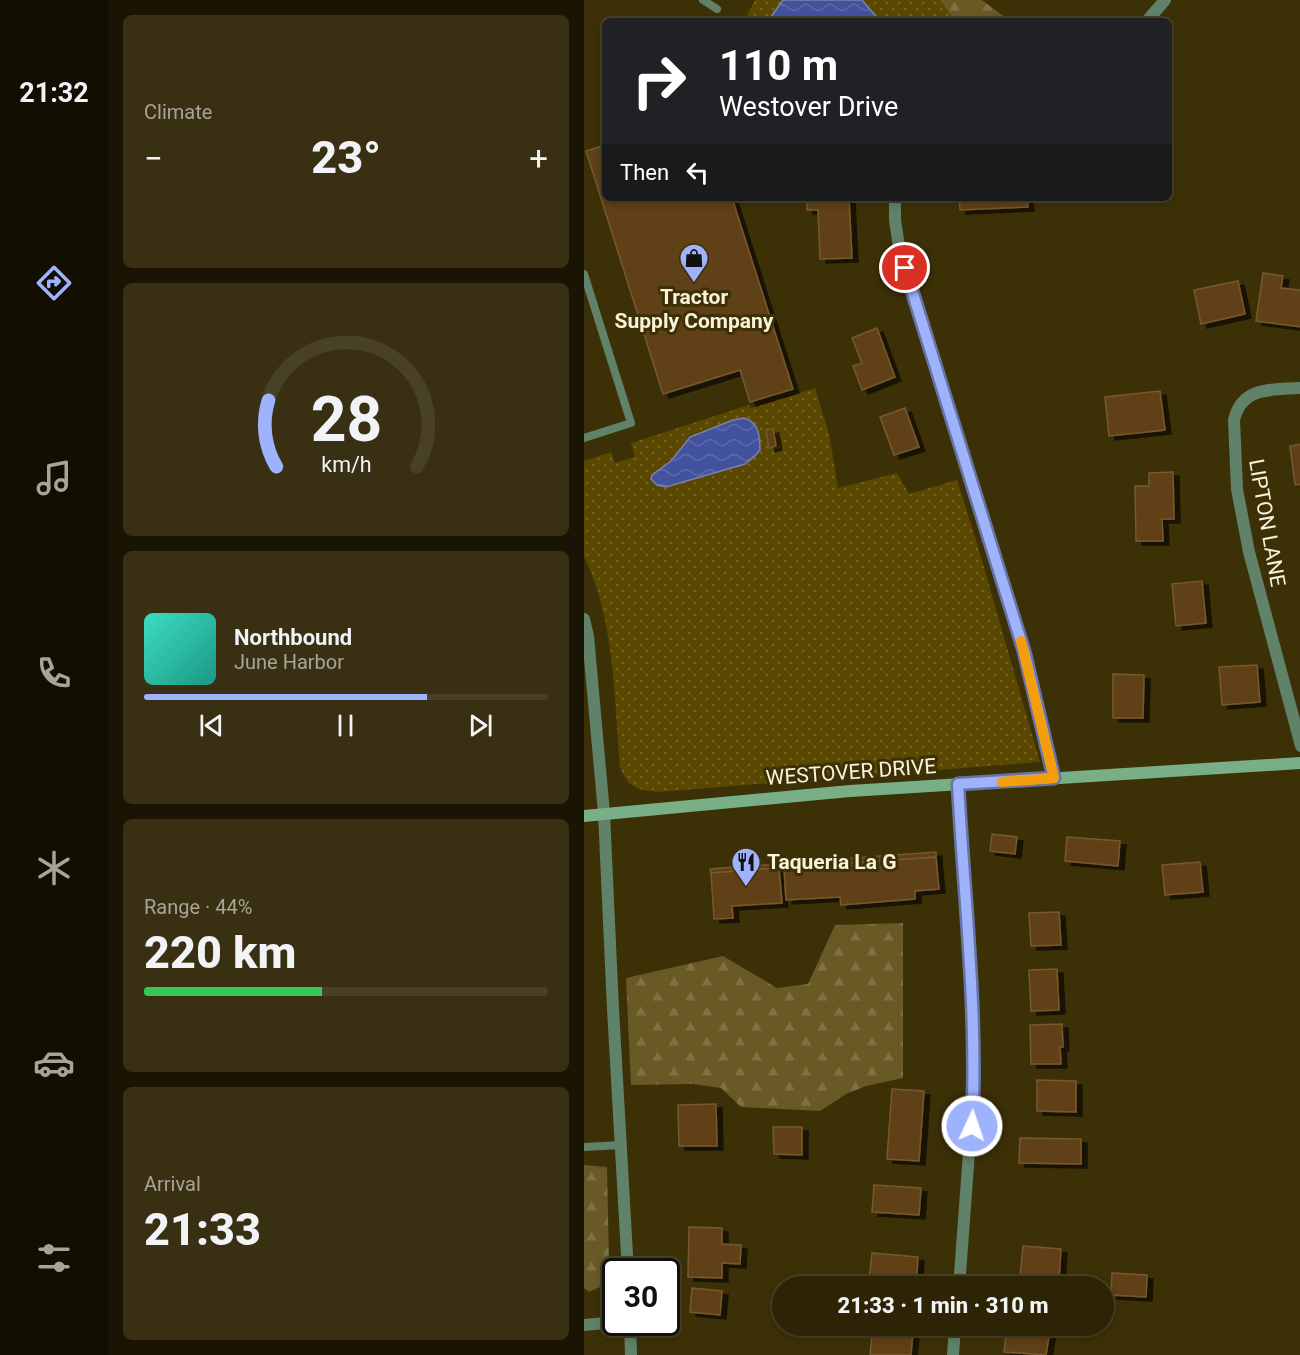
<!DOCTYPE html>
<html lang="en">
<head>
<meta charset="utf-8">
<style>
	:root { --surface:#2d2405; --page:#393013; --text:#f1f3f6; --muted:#a7a49a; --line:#484127; --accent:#9fb3fd }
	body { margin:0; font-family:Roboto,sans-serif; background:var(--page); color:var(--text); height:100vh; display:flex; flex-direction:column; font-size:22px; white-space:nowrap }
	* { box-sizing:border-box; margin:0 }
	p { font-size:20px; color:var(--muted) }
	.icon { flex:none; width:33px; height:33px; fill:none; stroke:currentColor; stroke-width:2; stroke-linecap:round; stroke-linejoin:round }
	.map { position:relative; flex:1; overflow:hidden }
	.drawer { display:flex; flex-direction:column; gap:15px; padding:15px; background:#191403; width:476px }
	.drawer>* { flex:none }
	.hud { position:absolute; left:18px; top:18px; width:570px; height:183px; border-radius:9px; box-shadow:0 3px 9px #0003,0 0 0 2px var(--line); background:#202124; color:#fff; overflow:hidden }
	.speed { position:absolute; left:18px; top:1258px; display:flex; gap:12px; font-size:30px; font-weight:700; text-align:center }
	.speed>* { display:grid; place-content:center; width:78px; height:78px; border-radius:50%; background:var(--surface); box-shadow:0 3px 9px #0003,0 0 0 2px var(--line); line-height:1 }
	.speed .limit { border:3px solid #111; border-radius:9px; background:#fff; color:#111 }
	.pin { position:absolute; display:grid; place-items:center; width:51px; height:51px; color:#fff; margin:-26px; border:3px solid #fff; border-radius:50%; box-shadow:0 2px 6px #0007 }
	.me { position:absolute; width:66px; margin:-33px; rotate:3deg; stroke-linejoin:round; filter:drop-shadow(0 0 4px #0008) }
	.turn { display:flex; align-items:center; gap:21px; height:126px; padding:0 18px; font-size:27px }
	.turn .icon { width:78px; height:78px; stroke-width:2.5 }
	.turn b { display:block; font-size:42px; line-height:51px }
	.then { display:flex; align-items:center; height:57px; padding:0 18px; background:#0003; gap:12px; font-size:22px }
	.big { font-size:45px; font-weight:800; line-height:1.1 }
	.drawer .card { flex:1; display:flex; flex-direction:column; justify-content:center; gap:9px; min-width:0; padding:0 21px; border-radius:9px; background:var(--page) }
	.drawer .dial { align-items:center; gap:0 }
	.dial svg { height:156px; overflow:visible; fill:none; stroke:var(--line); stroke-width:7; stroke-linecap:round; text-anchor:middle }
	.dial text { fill:var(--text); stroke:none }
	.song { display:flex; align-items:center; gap:18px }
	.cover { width:72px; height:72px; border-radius:9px; background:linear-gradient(135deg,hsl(170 70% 55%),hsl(170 70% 35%)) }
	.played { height:6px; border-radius:3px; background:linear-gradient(90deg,var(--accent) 70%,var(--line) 70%) }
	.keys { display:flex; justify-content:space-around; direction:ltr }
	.heat { display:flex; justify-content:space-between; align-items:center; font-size:33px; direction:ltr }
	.charge { height:9px; border-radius:4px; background:linear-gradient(90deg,#34c759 44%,var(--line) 0) }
	.trip { position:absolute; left:188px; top:1276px; width:342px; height:60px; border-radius:30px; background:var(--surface); box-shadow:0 3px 9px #0003,0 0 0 2px var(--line); font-weight:800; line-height:60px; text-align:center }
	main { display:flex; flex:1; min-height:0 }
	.dock { display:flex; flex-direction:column; width:108px; justify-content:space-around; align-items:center; background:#120e02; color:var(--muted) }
	.dock .icon { width:42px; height:42px }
	.dock .on { color:var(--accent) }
	.dock b { font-size:27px; color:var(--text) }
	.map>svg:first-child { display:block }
</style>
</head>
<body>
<main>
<nav class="dock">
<b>21:32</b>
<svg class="icon on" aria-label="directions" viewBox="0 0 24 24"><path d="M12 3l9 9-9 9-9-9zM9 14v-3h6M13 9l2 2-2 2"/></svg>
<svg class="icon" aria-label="music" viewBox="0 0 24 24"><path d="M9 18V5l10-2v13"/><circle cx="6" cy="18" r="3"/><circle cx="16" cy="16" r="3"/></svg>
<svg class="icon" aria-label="phone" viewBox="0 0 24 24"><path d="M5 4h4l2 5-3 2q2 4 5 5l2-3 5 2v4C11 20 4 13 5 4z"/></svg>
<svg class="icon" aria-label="climate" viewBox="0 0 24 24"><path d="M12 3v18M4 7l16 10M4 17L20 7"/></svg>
<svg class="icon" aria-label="car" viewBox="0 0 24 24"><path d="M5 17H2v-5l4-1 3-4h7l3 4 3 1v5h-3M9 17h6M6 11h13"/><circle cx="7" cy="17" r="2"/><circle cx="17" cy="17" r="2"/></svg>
<svg class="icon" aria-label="filters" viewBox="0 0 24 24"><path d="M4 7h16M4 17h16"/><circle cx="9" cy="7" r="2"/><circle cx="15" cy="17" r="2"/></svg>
</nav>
<section class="drawer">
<div class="card"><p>Climate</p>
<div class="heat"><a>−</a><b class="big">23°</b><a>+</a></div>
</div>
<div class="card dial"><svg viewBox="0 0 100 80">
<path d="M14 69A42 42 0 1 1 86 69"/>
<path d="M14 69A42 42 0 0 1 10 35" stroke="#9fb3fd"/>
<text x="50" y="56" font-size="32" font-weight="700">28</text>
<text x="50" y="72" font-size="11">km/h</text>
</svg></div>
<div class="card">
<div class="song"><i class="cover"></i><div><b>Northbound</b><p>June Harbor</p></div></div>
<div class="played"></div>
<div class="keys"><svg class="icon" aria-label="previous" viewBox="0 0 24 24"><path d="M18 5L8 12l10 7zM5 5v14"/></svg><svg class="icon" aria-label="pause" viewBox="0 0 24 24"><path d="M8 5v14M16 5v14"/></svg><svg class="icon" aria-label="next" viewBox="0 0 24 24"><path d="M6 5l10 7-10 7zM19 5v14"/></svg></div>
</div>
<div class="card"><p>Range · 44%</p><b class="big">220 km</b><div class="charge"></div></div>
<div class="card"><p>Arrival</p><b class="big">21:33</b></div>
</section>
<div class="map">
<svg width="717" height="1355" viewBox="0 0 717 1355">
	<defs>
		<pattern id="grass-dots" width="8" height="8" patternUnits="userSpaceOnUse" patternTransform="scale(1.5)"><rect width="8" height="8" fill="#5a4800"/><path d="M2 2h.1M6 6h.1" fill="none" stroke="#736324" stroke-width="1.8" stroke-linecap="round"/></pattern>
		<pattern id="forest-firs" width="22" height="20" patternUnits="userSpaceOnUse" patternTransform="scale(1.5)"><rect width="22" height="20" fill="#695925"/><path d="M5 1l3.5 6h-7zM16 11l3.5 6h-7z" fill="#7f7144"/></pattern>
		<pattern id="water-waves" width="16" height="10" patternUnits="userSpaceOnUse" patternTransform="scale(1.5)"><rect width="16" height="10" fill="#42529d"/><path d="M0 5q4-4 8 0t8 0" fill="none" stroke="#5e6baa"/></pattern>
		<filter id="shadow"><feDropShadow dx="6" dy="4" stdDeviation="0" flood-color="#0009"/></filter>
	</defs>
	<rect width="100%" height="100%" fill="#3c3007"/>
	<!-- grass -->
	<g fill="url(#grass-dots)">
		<path d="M171 0H356L371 21H160Z"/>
		<path d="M231 388 245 434 254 488 313 473 325 494 373 480 392 540 456 762 73 792C53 790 43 787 36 767 30 697 31 621 0 556V461L27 452 31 463 51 457 47 443 165 405 167 408Z"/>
	</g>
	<!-- forest -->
	<g fill="url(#forest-firs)">
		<path d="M356 0H398L426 21H371Z"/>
		<path d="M319 923V1078L282 1086 262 1094 236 1111 157 1107 137 1088 109 1084 47 1085 42 978 139 956 193 988 224 984 251 925Z"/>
		<path d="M0 1165 23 1167 25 1262 16 1287 5 1292 0 1288Z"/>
	</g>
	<!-- water -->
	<g fill="url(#water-waves)" stroke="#7a82ae" stroke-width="1.5">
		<path d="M199 0H278L296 21H184Z"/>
		<path d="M160 418C175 422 176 437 176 450L170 457 161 464 82 487 73 485 67 479 68 475 87 461 106 437 149 420Z"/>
	</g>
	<!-- building -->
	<g fill="#614116" stroke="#78582e" stroke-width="1.5" filter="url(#shadow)">
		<path d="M21 145V198H148L209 389 166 402 156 370 79 394 2 151Z"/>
		<path d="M223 198H265L268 258 236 259 234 210H223Z"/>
		<path d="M375 198H443L444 207 376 210Z"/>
		<path d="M679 273 699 276 697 288 717 290V327L672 321Z"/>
		<path d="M654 281 661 314 617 324 610 290Z"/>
		<path d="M293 328 311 377 278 390 269 366 278 363 268 338Z"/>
		<path d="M576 391 581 430 525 436 521 397Z"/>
		<path d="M321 408 335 447 310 455 296 417Z"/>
		<path d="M189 429 192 446 185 448 182 430Z"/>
		<path d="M717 444V484L711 485 706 446Z"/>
		<path d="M589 472 590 519H578L579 541H552L551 486H565V473Z"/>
		<path d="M618 581 622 623 592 626 588 584Z"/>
		<path d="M673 665 676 702 638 705 635 667Z"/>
		<path d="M529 674 560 675 559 718H529Z"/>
		<path d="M408 834 433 837 431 854 406 851Z"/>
		<path d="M483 837 536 841 534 866 481 861Z"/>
		<path d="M352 852V857L200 868 199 863Z"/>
		<path d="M352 857 355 889 331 891V899L257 905 256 897 202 900 200 868Z"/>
		<path d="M616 862 619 892 581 895 578 865Z"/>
		<path d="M195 864V868L127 873 126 869Z"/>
		<path d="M195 868 198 903 148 906 149 918 130 919 127 873Z"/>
		<path d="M475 912 477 945 447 946 445 913Z"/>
		<path d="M473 969 475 1010 447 1011 445 970Z"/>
		<path d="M478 1024 479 1047H476L477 1064H447L446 1025Z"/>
		<path d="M453 1080 492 1081V1112L453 1111Z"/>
		<path d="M308 1089 340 1091 335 1161 303 1159Z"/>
		<path d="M132 1104 133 1146H95L94 1105Z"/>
		<path d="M189 1127H218V1155L190 1154Z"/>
		<path d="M436 1138 497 1139V1164L435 1163Z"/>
		<path d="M290 1185 337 1188 335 1215 288 1212Z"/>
		<path d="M105 1227 138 1228V1244L157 1245 156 1264 138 1263V1278L104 1277Z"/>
		<path d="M439 1246 477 1249 475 1279H464L463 1287H435Z"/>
		<path d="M288 1253 334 1257 332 1287H278L279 1280H285Z"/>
		<path d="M528 1273 563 1275 562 1297 527 1295Z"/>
		<path d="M108 1288 138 1291 136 1315 106 1312Z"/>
		<path d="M289 1326 329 1331 327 1355H286Z"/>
		<path d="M423 1326H454V1328L466 1330 462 1355 420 1352Z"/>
	</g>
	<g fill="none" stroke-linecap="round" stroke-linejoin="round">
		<!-- service -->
		<g stroke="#608268" stroke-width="8">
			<path d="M119 0 133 9"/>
			<path d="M0 274 47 423 0 438"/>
			<path d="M0 1147 37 1145"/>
		</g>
		<!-- minor -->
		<g stroke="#608268" stroke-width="12">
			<path d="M563 21 581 0"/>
			<path d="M311 198V220L315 247 440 651 470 778"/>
			<path d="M717 388C688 390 658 386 650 420L653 489 665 552 717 746"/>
			<path d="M374 784 377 848 383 912 391 1072 375 1287"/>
			<path d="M20 813 29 1009 44 1272"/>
			<path d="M46 1323 47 1355"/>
			<path d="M0 1325 32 1322"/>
			<path d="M369 1355 371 1326"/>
		</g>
		<!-- tertiary -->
		<path stroke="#608268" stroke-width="12" d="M0 619 4 636 20 813"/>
		<!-- secondary -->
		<path stroke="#78af86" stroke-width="12" d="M0 816 266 791 717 763"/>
	</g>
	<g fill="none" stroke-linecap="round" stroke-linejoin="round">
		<!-- route casing -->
		<g stroke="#6774a4" stroke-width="15">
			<path id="route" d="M321 268 440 651 470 778 374 784C380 898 394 1012 388 1126"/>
		</g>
		<!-- route -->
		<use href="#route" stroke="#9fb3fd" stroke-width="10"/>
		<!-- slow -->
		<path stroke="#f59e0b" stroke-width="10" d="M418 782 470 778 437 641"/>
	</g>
	<!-- icons -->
	<defs>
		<g id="shop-pin" transform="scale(1.5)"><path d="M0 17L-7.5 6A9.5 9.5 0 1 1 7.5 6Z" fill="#9fb3fd" stroke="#3c3007"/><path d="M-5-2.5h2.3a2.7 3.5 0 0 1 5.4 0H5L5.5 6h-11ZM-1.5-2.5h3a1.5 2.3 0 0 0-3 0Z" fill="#111"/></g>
		<g id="restaurant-pin" transform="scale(1.5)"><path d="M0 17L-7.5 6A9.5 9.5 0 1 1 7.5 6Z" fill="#9fb3fd" stroke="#3c3007"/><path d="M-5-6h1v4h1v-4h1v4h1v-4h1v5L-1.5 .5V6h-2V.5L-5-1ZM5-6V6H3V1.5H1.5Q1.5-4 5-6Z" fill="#111"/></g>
	</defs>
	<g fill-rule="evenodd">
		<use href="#shop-pin" x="110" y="258"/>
		<use href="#restaurant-pin" x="162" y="862"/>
	</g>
	<g text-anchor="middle" stroke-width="6" stroke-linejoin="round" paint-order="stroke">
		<!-- poi labels -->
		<g font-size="21" font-weight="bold" fill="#fbf2d7" stroke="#3c3007">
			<text x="110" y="304">Tractor<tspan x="110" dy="24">Supply Company</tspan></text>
			<text x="183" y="869" text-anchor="start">Taqueria La G</text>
		</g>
		<!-- street labels -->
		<g font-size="21" fill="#fbf2d7" stroke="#3c3007">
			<text transform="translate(683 523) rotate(80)" y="7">LIPTON LANE</text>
			<text transform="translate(267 772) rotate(-4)" y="7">WESTOVER DRIVE</text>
		</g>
	</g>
</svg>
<div class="speed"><div class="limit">30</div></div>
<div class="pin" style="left:321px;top:268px;background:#d93025"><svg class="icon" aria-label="arrive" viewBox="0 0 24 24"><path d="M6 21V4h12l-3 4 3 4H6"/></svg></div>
<svg class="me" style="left:388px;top:1126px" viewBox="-20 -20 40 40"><circle r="17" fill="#9fb3fd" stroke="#fff" stroke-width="3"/><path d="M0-11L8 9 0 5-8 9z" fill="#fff"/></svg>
<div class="trip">21:33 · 1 min · 310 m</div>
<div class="hud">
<div class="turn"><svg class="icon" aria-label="right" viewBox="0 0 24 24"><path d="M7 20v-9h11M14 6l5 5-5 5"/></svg><div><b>110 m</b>Westover Drive</div></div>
<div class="then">Then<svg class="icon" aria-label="left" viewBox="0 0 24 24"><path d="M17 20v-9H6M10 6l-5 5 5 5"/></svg></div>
</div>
</div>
</main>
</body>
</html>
